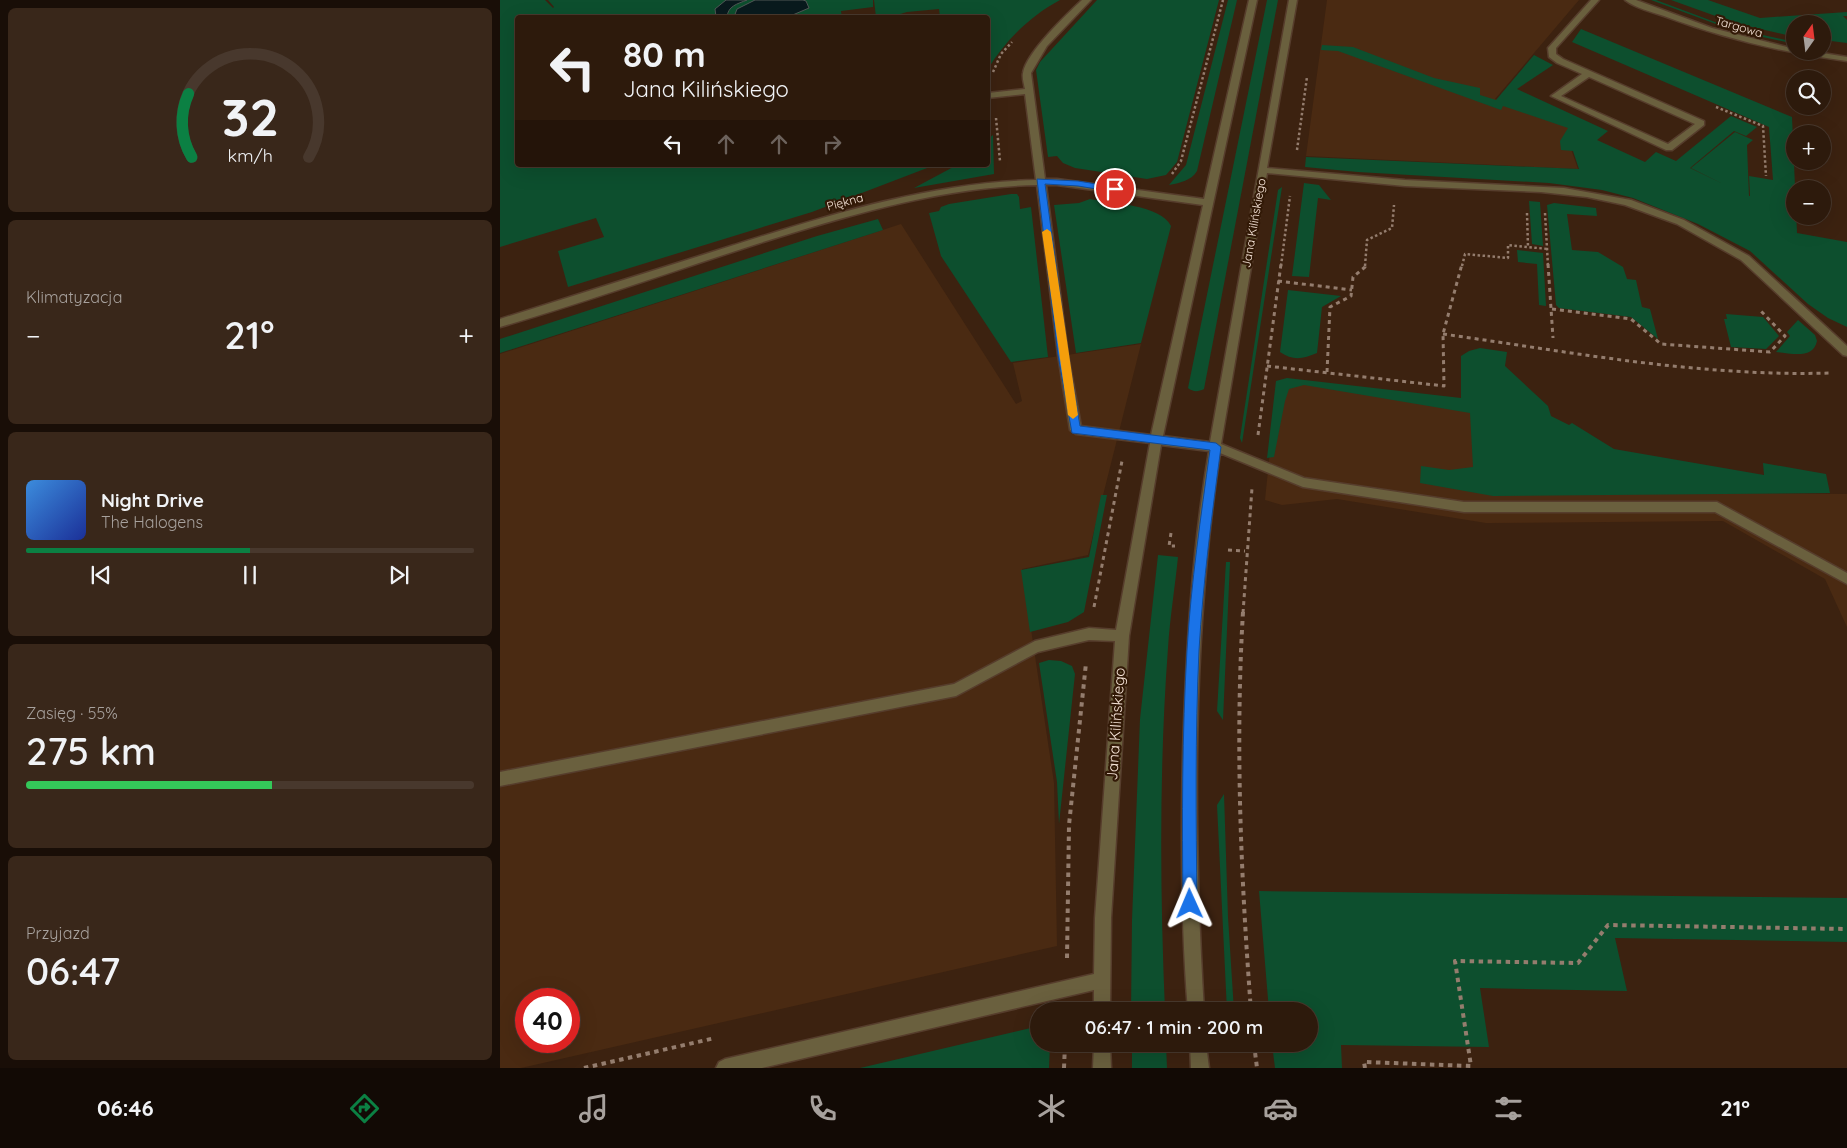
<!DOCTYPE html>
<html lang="pl">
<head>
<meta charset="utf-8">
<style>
	:root { --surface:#2d1a0c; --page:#39271a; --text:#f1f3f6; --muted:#a7a19d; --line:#48382d; --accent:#0b8043 }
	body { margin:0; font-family:Quicksand,sans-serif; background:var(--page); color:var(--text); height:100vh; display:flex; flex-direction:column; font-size:19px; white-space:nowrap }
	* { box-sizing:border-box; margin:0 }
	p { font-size:16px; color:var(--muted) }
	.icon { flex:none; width:28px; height:28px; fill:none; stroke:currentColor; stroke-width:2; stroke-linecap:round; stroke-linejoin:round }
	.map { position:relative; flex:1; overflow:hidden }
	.side { display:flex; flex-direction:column; gap:8px; padding:8px; background:#190e07; width:500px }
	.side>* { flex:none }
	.hud { position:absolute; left:15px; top:15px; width:475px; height:152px; border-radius:5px; box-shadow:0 5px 20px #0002,0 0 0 1px var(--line); background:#2d1a0c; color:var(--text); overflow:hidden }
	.needle { width:32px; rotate:14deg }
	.buttons { position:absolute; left:1286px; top:15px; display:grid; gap:10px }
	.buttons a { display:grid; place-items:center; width:45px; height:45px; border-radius:50%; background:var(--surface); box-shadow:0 5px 20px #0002,0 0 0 1px var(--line); font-size:25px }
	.speed { position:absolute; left:15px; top:988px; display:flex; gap:10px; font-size:25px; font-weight:700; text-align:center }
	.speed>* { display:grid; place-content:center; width:65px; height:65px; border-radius:50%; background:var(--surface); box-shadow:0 5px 20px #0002,0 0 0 1px var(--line); line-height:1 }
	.speed .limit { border:8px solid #d22; background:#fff; color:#111 }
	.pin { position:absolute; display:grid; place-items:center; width:42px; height:42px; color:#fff; margin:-21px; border:2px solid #fff; border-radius:50%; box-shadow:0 1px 5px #0007 }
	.me { position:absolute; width:55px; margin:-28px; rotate:359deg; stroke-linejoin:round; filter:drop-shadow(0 0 4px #0008) }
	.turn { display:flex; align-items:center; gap:18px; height:105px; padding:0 25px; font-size:22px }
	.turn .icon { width:65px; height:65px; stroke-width:2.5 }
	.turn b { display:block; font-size:35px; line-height:42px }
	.lanes { display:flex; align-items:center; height:48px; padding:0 25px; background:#0003; justify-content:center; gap:25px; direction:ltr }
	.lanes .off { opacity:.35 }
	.big { font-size:38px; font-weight:600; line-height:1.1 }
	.side .widget { flex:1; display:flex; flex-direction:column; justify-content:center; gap:8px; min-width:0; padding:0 18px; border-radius:8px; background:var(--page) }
	.side .dial { align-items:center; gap:0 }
	.dial svg { height:130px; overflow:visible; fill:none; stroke:var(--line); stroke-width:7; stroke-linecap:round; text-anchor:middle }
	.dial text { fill:var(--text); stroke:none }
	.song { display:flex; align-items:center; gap:15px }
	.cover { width:60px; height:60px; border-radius:8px; background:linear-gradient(135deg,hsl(210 70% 55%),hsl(230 70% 35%)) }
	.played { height:5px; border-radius:2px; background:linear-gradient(90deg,var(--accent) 50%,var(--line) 50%) }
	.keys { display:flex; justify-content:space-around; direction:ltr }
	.heat { display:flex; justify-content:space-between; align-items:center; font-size:28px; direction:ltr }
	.charge { height:8px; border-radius:4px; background:linear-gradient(90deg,#34c759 55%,var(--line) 0) }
	.trip { position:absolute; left:530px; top:1002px; width:288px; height:50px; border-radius:25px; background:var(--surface); box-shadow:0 5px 20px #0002,0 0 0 1px var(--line); font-weight:600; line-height:50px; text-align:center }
	.menu { display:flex; height:80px; justify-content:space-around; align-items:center; background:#120a05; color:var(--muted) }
	.menu .icon { width:35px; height:35px }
	.menu .on { color:var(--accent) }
	.menu b { font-size:22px; color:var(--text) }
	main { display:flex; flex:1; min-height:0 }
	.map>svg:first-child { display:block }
</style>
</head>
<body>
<main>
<section class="side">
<div class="widget dial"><svg viewBox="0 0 100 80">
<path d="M14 69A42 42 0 1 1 86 69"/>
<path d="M14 69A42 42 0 0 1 12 30" stroke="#0b8043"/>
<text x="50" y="56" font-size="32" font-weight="700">32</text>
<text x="50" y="72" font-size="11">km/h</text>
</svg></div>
<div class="widget"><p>Klimatyzacja</p>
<div class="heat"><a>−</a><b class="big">21°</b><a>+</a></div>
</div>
<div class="widget">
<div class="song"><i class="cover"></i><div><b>Night Drive</b><p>The Halogens</p></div></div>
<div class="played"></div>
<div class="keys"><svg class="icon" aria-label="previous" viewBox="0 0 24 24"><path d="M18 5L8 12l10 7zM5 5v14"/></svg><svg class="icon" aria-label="pause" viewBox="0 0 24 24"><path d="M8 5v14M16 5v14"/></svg><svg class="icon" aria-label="next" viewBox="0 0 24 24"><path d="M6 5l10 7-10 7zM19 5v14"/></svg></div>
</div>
<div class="widget"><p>Zasięg · 55%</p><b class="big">275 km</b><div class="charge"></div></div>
<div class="widget"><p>Przyjazd</p><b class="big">06:47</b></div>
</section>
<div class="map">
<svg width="1347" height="1068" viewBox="0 0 1347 1068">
	<rect width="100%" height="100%" fill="#3c2210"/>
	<!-- built -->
	<g fill="#4a2a12" fill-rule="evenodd">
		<path d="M827 0H1079L995 99 1076 128 1071 149 1078 169 806 156Z"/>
		<path d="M401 224 516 404 522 401 513 363 641 344 588 555 522 569 554 783 557 946 21 1068H0V354ZM26 999H69V1041H26Z"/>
		<path d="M788 379 973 412 977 491 1347 494V627L1325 579 1223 521 986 523 837 499 782 505 765 500 777 382Z"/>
	</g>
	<!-- green -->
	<g fill="#0d4f2e">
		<path d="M0 0H45L53 8 54 7 48 0H373V7L341 11 342 18H64L62 15 63 17 18 18V165H435L312 212 68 287 58 251 104 237 96 218 0 247Z"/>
		<path d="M374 0H560C530 16 505 41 488 69V18L440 17 439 9 407 12 390 17H376Z"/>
		<path d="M597 0H719L677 162 666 175 647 179 575 168 563 163 557 156 548 157 536 70 540 62Z"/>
		<path d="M728 0H737L697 171C691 181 679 183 669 185L686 165Z"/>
		<path d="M767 0H778L704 389C698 392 693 392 688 388Z"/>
		<path d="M1151 0H1156L1231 28 1295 42V44L1235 31Z"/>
		<path d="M1171 0H1208L1260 18 1347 12V16H1343L1347 20V43L1323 40 1322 24H1295V37L1291 36 1235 23Z"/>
		<path d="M1081 29 1292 117 1297 233 1347 242V327L1328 318 1308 304 1250 251 1198 224 1133 198 1102 190 1049 183 858 172 805 167 806 157 1079 169 1073 151 1061 150 1060 141 1068 128 1003 106 1001 110 838 51 821 50 822 45 853 47 934 78 980 88V95L996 100 1034 55 1053 65 1017 89 1108 131 1097 140 1145 162 1156 152 1176 161 1231 116 1257 127 1246 136 1234 131 1190 168 1223 184 1191 168 1235 132 1253 140 1247 145 1249 196H1250L1249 176 1273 180 1269 127 1072 42Z"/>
		<path d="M493 135 494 174 414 188 457 165H488V139Z"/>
		<path d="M804 183 819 185 831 200 818 198 809 277 792 276Z"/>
		<path d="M782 187 742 443 740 438 778 190Z"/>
		<path d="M511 194H517L519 197 520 209 531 207 548 357 511 362 441 256 429 213 439 211 441 207 449 204Z"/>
		<path d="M590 199C611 203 661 205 671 226L641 343 576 353 554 205 579 203Z"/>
		<path d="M1029 201 1040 202 1043 246 1032 244Z"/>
		<path d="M1054 203 1096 208 1097 216 1067 214 1072 250 1098 252 1123 267 1127 279 1136 280 1142 307 1150 309 1158 339 1131 317 1059 308 1056 305 1047 205Z"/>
		<path d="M378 219 383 230 0 353V339L317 236Z"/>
		<path d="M1017 250 1043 253 1046 306 1039 305 1037 264 1018 262Z"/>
		<path d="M788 290 841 296 822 307 817 353C803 359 793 361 780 352Z"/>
		<path d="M1226 314 1263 317 1279 336 1266 349 1231 347 1224 319H1227Z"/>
		<path d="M1298 320 1315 335 1317 341C1313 360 1291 353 1276 352L1290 336 1287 332Z"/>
		<path d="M980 348 1007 352 1005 366 1048 406 1051 416 1069 425 1072 423 1114 449 1264 475 1263 463 1326 474 1330 493 993 496 920 483 921 466 949 470 973 467 970 413 804 385 789 389 785 401 774 457 767 458 776 381 787 378 961 398V356L969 351Z"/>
		<path d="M601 495H607L584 612 568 622 530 632 521 570 589 557Z"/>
		<path d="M658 555 678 557C675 587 670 617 668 648 659 769 660 890 665 1011H631L632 920 640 719Z"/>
		<path d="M726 562H730L723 720 717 711Z"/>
		<path d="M549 660 561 661 572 666 575 674 559 824 557 782 539 663Z"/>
		<path d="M724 794 728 917 734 1011H727L717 805Z"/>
		<path d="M759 891 1347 898V942L1115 938 1127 991 980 988 989 1047 841 1045 842 1068H775L772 1044H809V1011H769Z"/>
		<path d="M539 1026V1044H550L549 1068H360Z"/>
		<path d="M632 1044H666L667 1068H632Z"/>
	</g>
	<!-- water -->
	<g fill="#091a1d" stroke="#505755">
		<path d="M226 0H247C237 4 228 6 227 17H216L215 9Z"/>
		<path d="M255 0H303L306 1 309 8 288 17H234L237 9Z"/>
	</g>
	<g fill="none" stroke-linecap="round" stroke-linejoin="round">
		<!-- minor casing -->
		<g stroke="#563d2c" stroke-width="3">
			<g id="minor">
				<path d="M582 0H591L547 46 531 73 545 179H557L704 199 749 0H757L663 436 710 442 789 0H797L767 168 905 180 1064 188 1131 200 1184 220 1249 256 1347 346V356L1343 355 1241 260 1177 224 1125 205 1087 197 1041 192 905 186 767 173 721 444 804 478 964 502H1217L1347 573V584L1215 512H964L803 487 720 453C692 637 693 826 704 1011H688C681 926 681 839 683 753 686 652 692 550 709 451L661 445 629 636 611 918 610 1011H594V990L262 1068H216L219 1062 225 1059 594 974 595 918 615 641 589 640 538 652 456 696 0 786V772L454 684 535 641 589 628 616 630 650 443 576 434 570 430 558 355 537 185C442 187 349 215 260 243 173 271 87 302 0 327V319C78 294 156 270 234 245 332 214 433 182 536 180L525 94 488 98V93L525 89C524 84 522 78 523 73 526 53 567 14 582 0ZM546 185H557L703 205 651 435 581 426 568 355Z"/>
				<path d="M1091 0H1099L1056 48V54L1063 59 1204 121V125L1172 150H1166L1051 96 1082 74 1057 63 1049 57 1048 48ZM1089 77 1195 124 1168 144 1061 96Z"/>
				<path d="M1125 0H1136L1212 28 1295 49V51H1310L1347 57V61C1284 53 1223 38 1164 16 1152 12 1135 8 1125 0Z"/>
				<path d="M594 1044H610L611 1068H593Z"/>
				<path d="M690 1044H706L709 1068H691Z"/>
			</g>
		</g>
		<!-- path-far2 -->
		<g stroke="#947d6e" stroke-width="2.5" stroke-dasharray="2.5 2.5" stroke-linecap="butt">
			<path d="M493 72 501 54 512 42"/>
			<path d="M1216 107 1263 126 1266 176"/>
			<path d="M496 118 500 161"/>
			<path d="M797 150 807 77"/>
			<path d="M672 174 681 161 723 0"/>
			<path d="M1027 213 1028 247"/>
			<path d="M1045 213 1048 266"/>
			<path d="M781 266 790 196"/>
			<path d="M865 266 867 240 892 228 894 205"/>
			<path d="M962 266 965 254 1008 258V245L1048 249"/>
		</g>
		<!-- path-far1 -->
		<g stroke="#947d6e" stroke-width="3" stroke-dasharray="4 4" stroke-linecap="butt">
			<path d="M1048 264 1053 338"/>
			<path d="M778 281 852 290"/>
			<path d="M1052 309 1131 319 1161 344 1270 352 1285 336 1259 309"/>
			<path d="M943 334C1071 352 1200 377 1330 373"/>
			<path d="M767 366 944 386 943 334 962 264"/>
			<path d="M827 372 830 307 851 296 853 277 865 267V264"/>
			<path d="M758 435 781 264"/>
			<path d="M671 533 669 546H675"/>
			<path d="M728 550 745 551"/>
			<path d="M594 607 622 461"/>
			<path d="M743 613 752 488"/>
		</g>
		<!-- path -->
		<g stroke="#947d6e" stroke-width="4" stroke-dasharray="4.5 4.5" stroke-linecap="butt">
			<path d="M743 612C735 745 741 878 751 1011"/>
			<path d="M567 958 569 825 586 663"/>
			<path d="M754 1044 757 1068"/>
			<path d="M84 1068 215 1038"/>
			<path d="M564 1068 565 1044"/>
			<path d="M865 1068 864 1062 971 1066 955 961 1078 963 1108 925 1347 929"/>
		</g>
		<!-- minor -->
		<use href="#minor" fill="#6a603e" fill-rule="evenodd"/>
	</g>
	<!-- route -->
	<path fill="#1a73e8" stroke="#114b97" d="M537 179 578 181 615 187 619 189 615 192 578 186 545 184 568 355 580 426 716 443 721 447C712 514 703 582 699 650 695 735 696 819 697 904L695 909 690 911 685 909 683 904C682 819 682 735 687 650 691 583 701 516 710 450L572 433 558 355Z"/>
	<!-- slow -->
	<path fill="#f59e0b" d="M547 229 551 232 578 415 573 419 568 415 542 232Z"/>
	<g text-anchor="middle" stroke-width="4.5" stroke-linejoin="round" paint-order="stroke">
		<!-- far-street labels -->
		<g font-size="12" fill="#f7e5d9" stroke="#321906">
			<text transform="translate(1239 27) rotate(16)" y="4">Targowa</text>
			<text transform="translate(345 202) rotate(-15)" y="4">Piękna</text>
			<text transform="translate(754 223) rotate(-80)" y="4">Jana Kilińskiego</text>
		</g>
		<!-- street labels -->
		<g font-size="15" fill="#f7e5d9" stroke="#321906">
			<text transform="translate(616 724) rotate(-86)" y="5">Jana Kilińskiego</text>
		</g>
	</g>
</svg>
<div class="buttons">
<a><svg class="needle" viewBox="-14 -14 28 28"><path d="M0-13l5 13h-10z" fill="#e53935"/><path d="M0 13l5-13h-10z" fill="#a7a19d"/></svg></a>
<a><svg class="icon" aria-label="search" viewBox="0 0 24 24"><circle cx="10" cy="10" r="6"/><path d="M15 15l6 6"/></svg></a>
<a>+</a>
<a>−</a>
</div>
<div class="speed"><div class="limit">40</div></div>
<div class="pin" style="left:615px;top:189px;background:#d93025"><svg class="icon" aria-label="arrive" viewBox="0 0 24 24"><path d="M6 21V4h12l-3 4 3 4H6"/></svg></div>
<svg class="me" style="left:690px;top:904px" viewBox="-20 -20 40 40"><path d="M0-17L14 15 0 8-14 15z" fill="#1a73e8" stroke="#fff" stroke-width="4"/></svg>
<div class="trip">06:47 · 1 min · 200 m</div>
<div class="hud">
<div class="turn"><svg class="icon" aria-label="left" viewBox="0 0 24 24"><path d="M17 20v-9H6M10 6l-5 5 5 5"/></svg><div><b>80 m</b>Jana Kilińskiego</div></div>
<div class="lanes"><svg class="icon" aria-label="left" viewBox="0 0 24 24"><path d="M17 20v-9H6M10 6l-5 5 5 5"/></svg><svg class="icon off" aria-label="ahead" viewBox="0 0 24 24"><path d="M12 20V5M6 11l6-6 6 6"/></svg><svg class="icon off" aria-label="ahead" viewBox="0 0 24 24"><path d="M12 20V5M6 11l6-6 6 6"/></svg><svg class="icon off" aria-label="right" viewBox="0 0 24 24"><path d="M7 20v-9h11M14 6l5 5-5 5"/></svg></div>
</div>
</div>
</main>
<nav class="menu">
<b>06:46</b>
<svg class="icon on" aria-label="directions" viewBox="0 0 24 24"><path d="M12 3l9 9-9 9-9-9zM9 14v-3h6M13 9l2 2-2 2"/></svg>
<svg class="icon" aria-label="music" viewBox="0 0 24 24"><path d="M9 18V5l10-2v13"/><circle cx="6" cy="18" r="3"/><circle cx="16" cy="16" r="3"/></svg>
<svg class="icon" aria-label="phone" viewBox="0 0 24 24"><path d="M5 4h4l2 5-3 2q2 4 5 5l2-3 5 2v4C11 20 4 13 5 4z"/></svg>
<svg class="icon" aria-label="climate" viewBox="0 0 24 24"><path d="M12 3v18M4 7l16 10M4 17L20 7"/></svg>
<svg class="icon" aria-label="car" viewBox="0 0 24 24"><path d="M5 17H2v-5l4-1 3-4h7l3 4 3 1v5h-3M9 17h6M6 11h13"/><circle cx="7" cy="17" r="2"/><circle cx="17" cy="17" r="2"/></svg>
<svg class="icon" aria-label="filters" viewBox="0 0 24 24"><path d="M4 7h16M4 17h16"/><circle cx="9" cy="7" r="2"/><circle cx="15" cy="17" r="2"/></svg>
<b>21°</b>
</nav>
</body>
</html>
